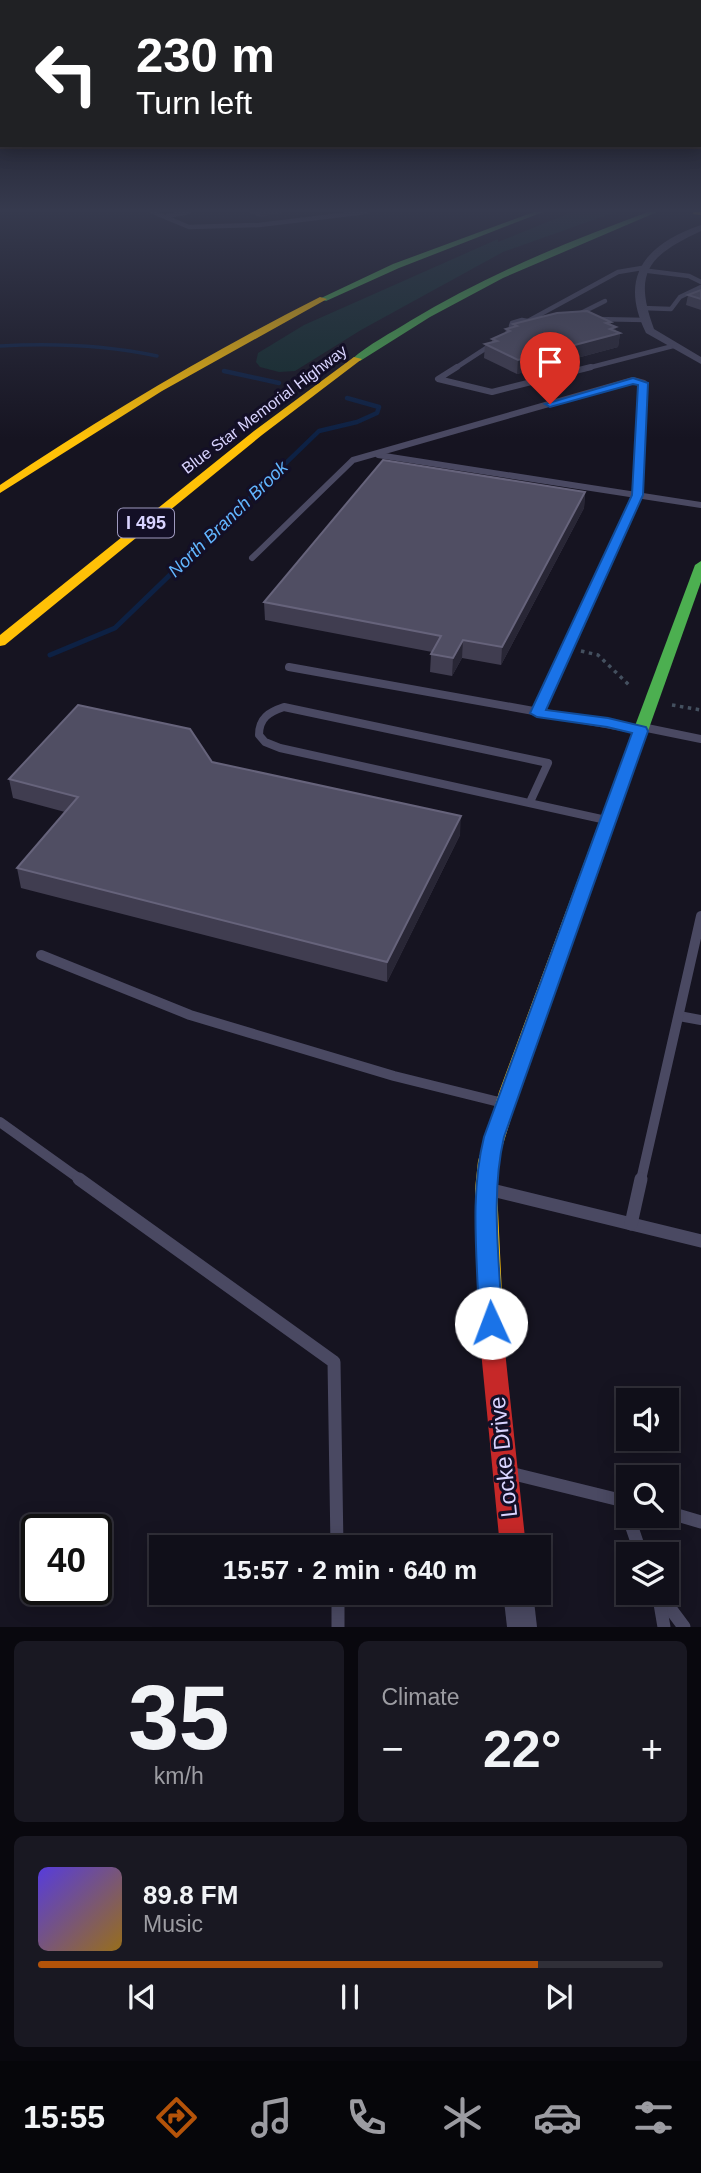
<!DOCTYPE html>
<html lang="en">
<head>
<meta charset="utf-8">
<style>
	:root { --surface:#100f19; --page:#191822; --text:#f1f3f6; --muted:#9c9ca2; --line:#302f38; --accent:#b45309 }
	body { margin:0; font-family:Helvetica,sans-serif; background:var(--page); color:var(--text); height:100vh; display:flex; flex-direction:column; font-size:26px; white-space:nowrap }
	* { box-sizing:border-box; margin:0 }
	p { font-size:23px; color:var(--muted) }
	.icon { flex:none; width:38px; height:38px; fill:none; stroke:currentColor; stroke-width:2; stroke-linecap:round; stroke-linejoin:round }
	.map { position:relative; height:1627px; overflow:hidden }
	.panel { display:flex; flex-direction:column; gap:14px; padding:14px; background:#09080e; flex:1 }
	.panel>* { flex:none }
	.top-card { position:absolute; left:0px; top:0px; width:702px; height:147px; box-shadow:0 4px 18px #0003,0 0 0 2px var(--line); background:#202124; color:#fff; overflow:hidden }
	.fabs { position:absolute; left:616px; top:1388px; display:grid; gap:14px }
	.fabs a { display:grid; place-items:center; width:63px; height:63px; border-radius:0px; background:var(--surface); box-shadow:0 4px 18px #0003,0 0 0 2px var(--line); font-size:35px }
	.speed { position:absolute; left:21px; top:1514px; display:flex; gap:14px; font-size:35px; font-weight:700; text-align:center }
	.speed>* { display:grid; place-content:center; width:91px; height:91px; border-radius:50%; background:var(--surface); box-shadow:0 4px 18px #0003,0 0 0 2px var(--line); line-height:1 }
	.speed .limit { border:4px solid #111; border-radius:10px; background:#fff; color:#111 }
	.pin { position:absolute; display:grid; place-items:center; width:60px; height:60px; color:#fff; margin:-72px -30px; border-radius:50% 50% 50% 0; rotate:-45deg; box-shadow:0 0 7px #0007 }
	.pin .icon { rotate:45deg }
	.me { position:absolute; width:77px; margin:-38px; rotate:358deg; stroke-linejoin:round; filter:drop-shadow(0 0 5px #0008) }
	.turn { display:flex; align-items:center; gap:24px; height:147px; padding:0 21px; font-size:32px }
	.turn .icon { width:91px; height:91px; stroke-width:2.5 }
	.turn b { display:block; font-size:49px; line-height:60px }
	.big { font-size:52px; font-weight:700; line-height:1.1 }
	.panel .widget { flex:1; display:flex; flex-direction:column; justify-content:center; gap:10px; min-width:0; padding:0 24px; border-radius:10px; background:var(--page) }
	.panel .dial { align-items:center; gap:0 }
	.dial b { font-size:91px; line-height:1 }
	.song { display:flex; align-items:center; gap:21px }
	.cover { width:84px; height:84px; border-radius:10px; background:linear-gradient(135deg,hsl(250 70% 55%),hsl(40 70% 35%)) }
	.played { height:7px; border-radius:4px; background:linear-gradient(90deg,var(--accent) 80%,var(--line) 80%) }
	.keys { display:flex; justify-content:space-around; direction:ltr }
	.heat { display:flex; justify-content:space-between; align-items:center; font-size:38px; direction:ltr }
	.panel .tiles { flex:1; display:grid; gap:14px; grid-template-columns:1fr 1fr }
	.widget:last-child { grid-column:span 2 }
	.trip { position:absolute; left:149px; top:1535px; width:402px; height:70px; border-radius:0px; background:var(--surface); box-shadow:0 4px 18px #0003,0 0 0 2px var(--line); font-weight:700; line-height:70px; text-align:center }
	.tab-bar { display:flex; height:112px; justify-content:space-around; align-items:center; background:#06060a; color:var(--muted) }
	.tab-bar .icon { width:49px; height:49px }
	.tab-bar .active { color:var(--accent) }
	.tab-bar b { font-size:32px; color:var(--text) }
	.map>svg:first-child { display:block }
</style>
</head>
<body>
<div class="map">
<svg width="701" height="1627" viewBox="0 0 701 1627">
	<rect width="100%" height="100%" fill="#161421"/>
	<!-- green -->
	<path fill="#132c2d" d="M572 212H616L503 252 361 330 295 371 279 372 260 367 256 362 258 353 304 325 498 239V242Z"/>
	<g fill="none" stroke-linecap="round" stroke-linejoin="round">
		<!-- stream-far2 -->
		<path stroke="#0d2144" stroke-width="3.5" d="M0 346C53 343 105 345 157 356"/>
		<!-- stream-far1 -->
		<g stroke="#0d2144" stroke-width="4.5">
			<path d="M224 371 279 383"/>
			<path d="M173 572 319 431 357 422 377 413 379 407 347 398"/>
		</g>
		<!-- stream -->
		<path stroke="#0d2144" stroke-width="5" d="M50 655 115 628 175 570"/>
		<!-- path -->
		<g stroke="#44505f" stroke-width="3.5" stroke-dasharray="3.5 4.5" stroke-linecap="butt">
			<path d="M581 651 598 655 629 685"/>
			<path d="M672 705 701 710"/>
		</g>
		<!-- lane-far4 -->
		<g stroke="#4a4962" stroke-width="4.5">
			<path d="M153 212 189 227 259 225 366 212"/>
			<path d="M167 216 189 212"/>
			<path d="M641 270 689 276 701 282"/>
			<path d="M642 308 671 309 680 297 701 287"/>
			<path d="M575 316 605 301"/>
			<path d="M594 319 646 320"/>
			<path d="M528 321 618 272 642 268"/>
			<path d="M517 329 511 326 512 323 522 320 538 323"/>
			<path d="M454 369 494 343"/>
			<path d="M584 369 673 346"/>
		</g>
		<!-- lane-far3 -->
		<g stroke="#4a4962" stroke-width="6">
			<path d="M457 367 438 379 492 392 591 367"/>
			<path d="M378 455 701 505"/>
			<path d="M252 558 353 460 633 380 644 383 637 495 602 572"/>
		</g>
		<!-- lane-far2 -->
		<g stroke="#4a4962" stroke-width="8">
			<path d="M289 667 639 730"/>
			<path d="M537 713 603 570"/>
			<path d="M642 727 701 739"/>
			<path d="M530 802 548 763 284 707C269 712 259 718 259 735L265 742 280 748 606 820"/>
		</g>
		<!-- lane-far1 -->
		<g stroke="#4a4962" stroke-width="10">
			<path d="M41 955 190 1015 394 1076 503 1103"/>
			<path d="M679 1016 701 1020"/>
			<path d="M0 1122 81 1180"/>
			<path d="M641 1180 701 916"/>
		</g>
		<!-- lane -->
		<g stroke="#4a4962" stroke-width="13">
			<path d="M79 1179 334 1362 337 1547"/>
			<path d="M492 1190 701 1241"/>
			<path d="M631 1224 641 1179"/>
			<path d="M514 1474 628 1502"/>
			<path d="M623 1501 641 1554"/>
			<path d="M667 1512 701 1522"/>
			<path d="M338 1592V1627"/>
			<path d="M658 1592 684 1627"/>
			<path d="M659 1598 664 1627"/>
		</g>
		<!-- street -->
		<g fill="#4a4962" fill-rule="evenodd">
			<path d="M701 225V231C648 256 633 272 654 329L701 357V364L646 333C618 276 646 244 701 225Z"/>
			<path d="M503 1592H533L537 1627H507Z"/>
		</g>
		<!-- fast -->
		<g fill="#4caf50" fill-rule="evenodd">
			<path d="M534 212H543L399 268 326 301 319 299 393 264Z"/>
			<path d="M648 212H657L503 278 430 317 360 361 352 359C369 344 391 333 410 321 485 276 566 242 648 212Z"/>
			<path d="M701 561V582L584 911 581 915H569L566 911 695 565Z"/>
		</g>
		<!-- slow -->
		<g fill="#ffc107" fill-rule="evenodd">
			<path d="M693 212H701V215L693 214Z"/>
			<path d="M320 297 327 299 162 391 0 493V485C103 416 209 353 320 297Z"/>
			<path d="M354 357 362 359 262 435 5 645 0 646V635L254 431Z"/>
			<path d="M575 905 581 907 584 911 519 1092 498 1161 497 1189 502 1295 499 1302 491 1305 483 1302 480 1295 475 1189 478 1161 499 1092 566 911 569 907Z"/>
		</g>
		<!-- jam -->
		<path fill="#c62828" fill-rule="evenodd" d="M491 1285 499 1288 502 1295 505 1351 526 1547H500L481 1351 480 1295 483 1288Z"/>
	</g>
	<!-- wall -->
	<g fill="#403d50">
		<path d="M248 212H284L260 217Z"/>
		<path d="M701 290V310L686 305 688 295Z"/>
		<path d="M611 322V325L615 331 620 333 618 347 517 374 484 358 485 344 492 342V339L505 333 506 329 513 327V324Z"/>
		<path d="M585 492 584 508 501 665 462 658 452 676 430 672 431 654 432 652 265 620 264 602Z"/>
		<path d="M212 762 460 835 387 982 21 888 17 868 65 812 13 798 9 779Z"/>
	</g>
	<!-- shaded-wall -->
	<g fill="#282635">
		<path d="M260 212H284L260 217Z"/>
		<path d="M611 322 610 329 616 327 615 334 620 333 618 347 517 374 518 360Z"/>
		<path d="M585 492 584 508 501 665 502 647Z"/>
		<path d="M463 640 462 658 452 676 453 658Z"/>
		<path d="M461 816 460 835 387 982V962Z"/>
	</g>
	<!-- building -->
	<g fill="#504e63" stroke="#66637b" stroke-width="2">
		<path d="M701 290V299L688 295Z"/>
		<path d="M587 311 611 322 606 323 616 327 610 329 620 333 518 360 485 344 497 341 492 339 510 331 506 329 517 326 513 324 557 313Z"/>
		<path d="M383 460 585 492 502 647 463 640 453 658 431 654 441 636 264 602Z"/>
		<path d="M78 705 190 729 212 762 461 816 387 962 17 868 78 797 9 779Z"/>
	</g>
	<!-- sky -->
	<linearGradient id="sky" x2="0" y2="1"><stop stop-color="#0c0b12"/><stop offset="0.48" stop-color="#363a4e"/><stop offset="1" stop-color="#363a4e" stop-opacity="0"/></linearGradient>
	<rect width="701" height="439" fill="url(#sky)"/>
	<!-- route -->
	<path fill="#1a73e8" stroke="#114b97" stroke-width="2" d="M633 378 648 383 643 495 546 710 608 718 646 727 648 731 504 1137C490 1197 500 1262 502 1323L499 1330 491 1333 483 1330 479 1323C478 1262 469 1197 484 1137L632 733 607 727 537 717 530 713 632 495 638 385 633 384 550 407 545 404Z"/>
	<g text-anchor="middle" stroke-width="6" stroke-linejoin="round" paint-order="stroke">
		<!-- far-street labels -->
		<g font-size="16" fill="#d9d4ff" stroke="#130f26">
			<text transform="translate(264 409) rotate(-37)" y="6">Blue Star Memorial Highway</text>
		</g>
		<!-- far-water labels -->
		<g font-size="18" font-style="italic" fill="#62b6ff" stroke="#130f26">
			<text transform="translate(228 519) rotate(-44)" y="6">North Branch Brook</text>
		</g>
		<!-- shield labels -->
		<rect fill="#130f26" stroke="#9e99be" stroke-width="2" x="118" y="508.5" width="56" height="29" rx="5"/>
		<g font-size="18" font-weight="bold" fill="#d9d4ff">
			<text x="146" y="529">I 495</text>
		</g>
		<!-- near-street labels -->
		<g font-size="23" fill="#d9d4ff" stroke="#130f26">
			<text transform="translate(503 1457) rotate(-96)" y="8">Locke Drive</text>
		</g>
	</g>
</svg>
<div class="fabs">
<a><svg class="icon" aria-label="sound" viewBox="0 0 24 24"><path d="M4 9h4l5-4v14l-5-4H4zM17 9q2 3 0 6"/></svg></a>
<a><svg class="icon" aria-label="search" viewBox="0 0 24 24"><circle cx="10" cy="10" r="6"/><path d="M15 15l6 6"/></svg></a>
<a><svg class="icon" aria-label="layers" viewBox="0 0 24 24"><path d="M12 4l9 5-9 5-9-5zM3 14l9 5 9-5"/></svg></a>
</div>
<div class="speed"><div class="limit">40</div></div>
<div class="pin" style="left:550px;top:404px;background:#d93025"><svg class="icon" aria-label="arrive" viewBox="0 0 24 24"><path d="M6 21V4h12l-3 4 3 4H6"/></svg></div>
<svg class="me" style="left:491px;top:1323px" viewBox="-20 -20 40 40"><circle r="19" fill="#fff"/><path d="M0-13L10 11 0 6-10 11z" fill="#1a73e8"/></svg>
<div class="trip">15:57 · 2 min · 640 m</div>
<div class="top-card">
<div class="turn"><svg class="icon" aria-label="left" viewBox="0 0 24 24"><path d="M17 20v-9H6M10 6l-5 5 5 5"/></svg><div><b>230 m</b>Turn left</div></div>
</div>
</div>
<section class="panel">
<div class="tiles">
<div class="widget dial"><b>35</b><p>km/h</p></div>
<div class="widget"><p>Climate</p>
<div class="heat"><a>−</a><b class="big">22°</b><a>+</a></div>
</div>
<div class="widget">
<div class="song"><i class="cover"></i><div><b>89.8 FM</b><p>Music</p></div></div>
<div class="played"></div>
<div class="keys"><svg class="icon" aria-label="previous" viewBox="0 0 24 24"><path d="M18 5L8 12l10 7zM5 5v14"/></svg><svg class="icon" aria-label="pause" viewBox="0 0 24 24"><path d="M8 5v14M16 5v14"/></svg><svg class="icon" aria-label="next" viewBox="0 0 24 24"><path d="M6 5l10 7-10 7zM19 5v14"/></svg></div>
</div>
</div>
</section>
<nav class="tab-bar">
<b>15:55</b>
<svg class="icon active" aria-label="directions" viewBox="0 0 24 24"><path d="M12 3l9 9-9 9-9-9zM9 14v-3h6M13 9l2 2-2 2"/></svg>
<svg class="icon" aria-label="music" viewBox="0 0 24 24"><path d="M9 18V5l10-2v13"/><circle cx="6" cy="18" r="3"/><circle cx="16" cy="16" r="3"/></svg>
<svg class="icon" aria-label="phone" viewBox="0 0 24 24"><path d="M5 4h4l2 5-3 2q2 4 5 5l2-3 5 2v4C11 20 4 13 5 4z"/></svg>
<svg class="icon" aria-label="climate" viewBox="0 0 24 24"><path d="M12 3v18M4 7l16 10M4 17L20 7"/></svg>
<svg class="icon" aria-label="car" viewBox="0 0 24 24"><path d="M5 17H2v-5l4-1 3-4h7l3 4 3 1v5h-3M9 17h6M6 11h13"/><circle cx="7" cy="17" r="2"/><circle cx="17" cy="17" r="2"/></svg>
<svg class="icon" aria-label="filters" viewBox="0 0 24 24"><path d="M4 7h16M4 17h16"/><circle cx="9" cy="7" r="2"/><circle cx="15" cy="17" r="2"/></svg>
</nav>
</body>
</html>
